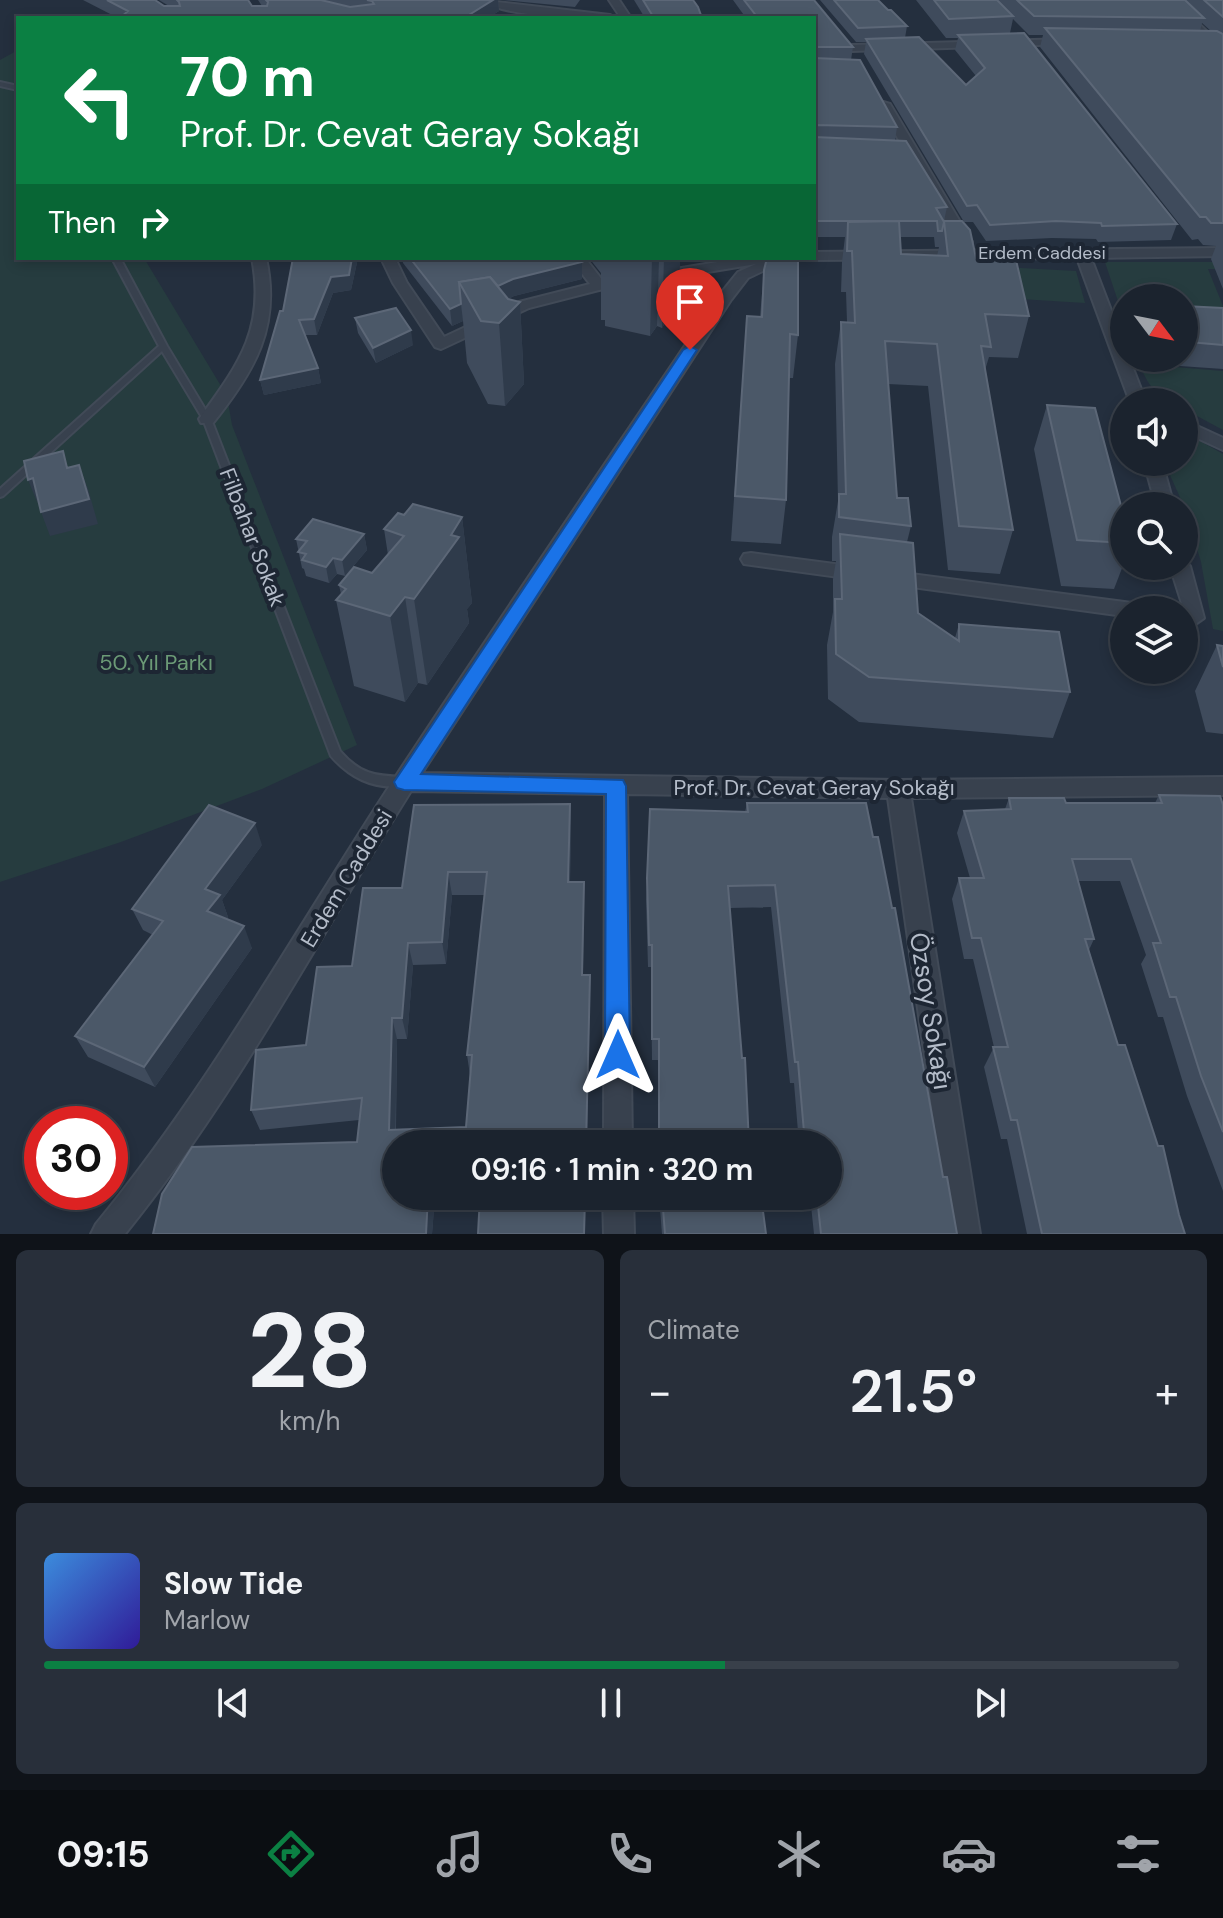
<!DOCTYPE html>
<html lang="en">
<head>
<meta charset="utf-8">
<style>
	:root { --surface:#1b232e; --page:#282f3a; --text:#f1f3f6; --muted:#a0a4aa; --line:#39404a; --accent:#0b8043 }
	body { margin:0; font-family:"DM Sans",sans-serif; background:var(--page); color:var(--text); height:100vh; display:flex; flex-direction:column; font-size:30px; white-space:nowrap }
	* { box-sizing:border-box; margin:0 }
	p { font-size:26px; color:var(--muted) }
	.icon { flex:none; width:44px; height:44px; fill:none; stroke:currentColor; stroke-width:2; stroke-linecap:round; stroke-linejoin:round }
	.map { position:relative; height:1234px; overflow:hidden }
	.side { display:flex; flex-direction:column; gap:16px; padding:16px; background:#0f1319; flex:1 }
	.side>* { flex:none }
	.guide { position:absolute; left:16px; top:16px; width:800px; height:244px; border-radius:0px; box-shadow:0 4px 12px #0003,0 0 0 2px var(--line); background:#0b8043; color:#fff; overflow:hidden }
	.needle { width:52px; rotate:122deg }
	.controls { position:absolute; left:1110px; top:284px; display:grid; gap:16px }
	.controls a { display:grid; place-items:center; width:88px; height:88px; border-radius:50%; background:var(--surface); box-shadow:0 4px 12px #0003,0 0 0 2px var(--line); font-size:40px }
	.speed { position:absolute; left:24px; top:1106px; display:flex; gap:16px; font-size:40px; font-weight:700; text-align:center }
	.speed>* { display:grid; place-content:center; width:104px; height:104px; border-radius:50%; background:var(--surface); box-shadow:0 4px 12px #0003,0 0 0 2px var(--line); line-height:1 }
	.speed .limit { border:12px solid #d22; background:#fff; color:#111 }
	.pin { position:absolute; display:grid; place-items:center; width:68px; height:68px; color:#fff; margin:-82px -34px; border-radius:50% 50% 50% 0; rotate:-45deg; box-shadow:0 0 8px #0007 }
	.pin .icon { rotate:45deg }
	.me { position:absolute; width:88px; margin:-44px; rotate:0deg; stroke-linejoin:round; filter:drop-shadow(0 0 6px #0008) }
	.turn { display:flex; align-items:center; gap:28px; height:168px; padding:0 32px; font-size:36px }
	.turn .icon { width:104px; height:104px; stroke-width:2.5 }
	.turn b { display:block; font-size:56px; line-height:68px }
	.then { display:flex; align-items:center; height:76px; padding:0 32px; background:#0003; gap:16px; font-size:30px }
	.big { font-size:60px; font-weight:600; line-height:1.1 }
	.side .widget { flex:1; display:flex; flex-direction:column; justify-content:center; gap:12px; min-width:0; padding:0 28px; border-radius:12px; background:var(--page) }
	.side .dial { align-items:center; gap:0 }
	.dial b { font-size:104px; line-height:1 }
	.song { display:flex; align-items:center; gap:24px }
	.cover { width:96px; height:96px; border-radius:12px; background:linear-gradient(135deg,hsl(210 70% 55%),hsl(250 70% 35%)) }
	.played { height:8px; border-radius:4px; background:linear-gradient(90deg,var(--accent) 60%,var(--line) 60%) }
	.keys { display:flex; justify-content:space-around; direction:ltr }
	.heat { display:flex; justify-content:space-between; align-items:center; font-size:44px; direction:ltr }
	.side .tiles { flex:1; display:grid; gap:16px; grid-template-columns:1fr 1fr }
	.widget:last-child { grid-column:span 2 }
	.trip { position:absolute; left:382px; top:1130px; width:460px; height:80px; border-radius:40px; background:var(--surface); box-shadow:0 4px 12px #0003,0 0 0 2px var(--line); font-weight:600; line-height:80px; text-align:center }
	.dock { display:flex; height:128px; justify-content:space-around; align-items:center; background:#0b0e12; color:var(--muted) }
	.dock .icon { width:56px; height:56px }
	.dock .current { color:var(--accent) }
	.dock b { font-size:36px; color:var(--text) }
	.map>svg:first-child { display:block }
</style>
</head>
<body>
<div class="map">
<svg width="1223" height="1234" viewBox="0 0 1223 1234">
	<rect width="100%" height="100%" fill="#242f3e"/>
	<!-- green -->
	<g fill="#263c3f">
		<path d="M18 50V258H144L227 396 232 425 357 745 262 789 121 842 0 882V60Z"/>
		<path d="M1105 262H1223V269H1208L1223 306V322L1184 327V298H1124V319Z"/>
		<path d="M964 265 1076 271 1085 303 969 296Z"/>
		<path d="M1137 358H1172L1175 367 1223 371V430L1184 409V402C1156 402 1146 382 1137 358Z"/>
		<path d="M1184 432 1223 454V631L1213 629 1201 562 1184 506 1164 462H1184Z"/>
	</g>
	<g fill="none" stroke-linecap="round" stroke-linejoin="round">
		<!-- service casing -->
		<g stroke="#414a57" stroke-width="4">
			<g id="service">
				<path d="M0 82 18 86V90L0 86Z"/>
				<path d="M112 258H120L167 346 211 419 340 751C360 774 374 776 404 777L408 779 410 782 408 785C377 791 351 779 331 756L203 419 162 351 3 496 0 497V489L159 346Z"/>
			</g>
		</g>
		<!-- minor casing -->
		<g stroke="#414a57" stroke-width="4">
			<g id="minor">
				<path d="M479 0 610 15 615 18C579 18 509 18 479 0Z"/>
				<path d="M609 0H619L631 18H621Z"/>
				<path d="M1163 0H1174L1223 47V56Z"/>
				<path d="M1068 39 1074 42 1072 44 852 51 846 48 852 45Z"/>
				<path d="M880 101 890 104 972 242 970 245H960L958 242 878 104Z"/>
				<path d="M1223 248V256L1091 258 1124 344V358H1129L1146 402H1130L1077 258 814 260 808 258H814V252Z"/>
				<path d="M252 258H266C281 326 255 371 213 423H201L199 419C238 365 266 329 252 258Z"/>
				<path d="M381 258H395L407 283 444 337 519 302 590 284 570 258H585L603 281 742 258H790L748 278 731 300 422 773 898 780 1223 777V795L911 798 980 1234H950L888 798 627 794 632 1144H604L605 794 411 791C317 940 236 1097 125 1234H91L96 1224C211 1084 297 927 396 776 501 616 610 457 717 298L738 272 756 264 599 290 529 308 441 349 435 347 393 283Z"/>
				<path d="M1184 420 1223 438V450L1184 432Z"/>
				<path d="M1144 462H1162L1174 506H1156Z"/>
				<path d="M751 553 1132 603 1142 610H1124V616L744 564 741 559 744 554Z"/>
				<path d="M1184 561 1190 566 1204 618 1194 625 1184 624V610L1170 566H1184Z"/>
				<path d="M603 1196H633L634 1234H604Z"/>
			</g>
		</g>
		<!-- service -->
		<use href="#service" fill="#38414e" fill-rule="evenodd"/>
		<!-- minor -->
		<use href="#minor" fill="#38414e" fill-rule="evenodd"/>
	</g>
	<!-- wall -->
	<g fill="#3f4b5c" fill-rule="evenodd">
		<path d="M83 0H155L164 6H169L159 0H248L252 6H262L258 0H498L499 11 488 18H118Z"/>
		<path d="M502 0H580L575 7Z"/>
		<path d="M634 0H693L702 18H645Z"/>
		<path d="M733 0H814L853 47 851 60 897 127 895 141 947 207 944 221 1029 316 1018 358 989 357 985 370 1013 530 1000 574 948 570 928 386 888 384 897 498 911 526 907 542 918 613 955 638 959 624 1070 692 1053 738 859 722 828 699 827 645 833 612V579L836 561H832V537L838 501 835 364 841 322H847L846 292H841L842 262 845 237H814V18H746ZM900 237H934L935 247H939L937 256 901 254Z"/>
		<path d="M820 0H878L888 10 907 26 905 38 966 85 976 76 955 50 958 38H946L916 0H1223V289L1211 259 1216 246 1203 245 1198 239 1192 240 1040 47 1043 35H1029L1013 19 1010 33 1177 224 1171 240 1098 242 1096 239 1052 238 986 241 973 222H964L864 54 866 42H856ZM1202 23 1211 31H1200Z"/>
		<path d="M291 258H358L351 290 333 293 317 335H305L318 368 321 383 264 395 260 380 283 311 292 260Z"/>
		<path d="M402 258H579L582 279 514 296 508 299 520 302 524 384 505 406 488 404 467 363 463 321 452 326 403 263Z"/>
		<path d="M589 258H701L680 262 679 301 662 328 657 326 650 336 605 326V320H601V273Z"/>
		<path d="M764 270 798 335 793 378H789L786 500 781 544 731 541 747 316 760 317Z"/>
		<path d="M1184 306 1223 308V369L1180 366 1177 358H1184Z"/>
		<path d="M355 318 413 345 376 363 358 333Z"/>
		<path d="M1047 405 1124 517V563L1114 589 1061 586 1034 449Z"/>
		<path d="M404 515 462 517 472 603 467 609 469 623 427 685 418 683 405 702 354 686 336 600 341 594 339 585 372 573 388 555 384 529Z"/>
		<path d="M364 534 367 550 345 576 337 574 329 583 306 576 304 569 302 568 296 539Z"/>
		<path d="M1217 645 1223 646V734L1206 732 1195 691Z"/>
		<path d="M1159 795 1223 805V1191L1187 1096 1163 1017H1158L1141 964 1146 955 1120 881H1078L1094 939 1089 950 1118 1045 1185 1234H1027L1007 1139H1001L984 1067 994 1047 973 959H964L952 899 959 878H970L957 833 964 811 1005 809 1009 798 1066 803H1155Z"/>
		<path d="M747 803 943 1177 957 1234H814L810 1196H828V1144H799L794 1083H790L771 907 730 908 749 1144H658V1060H652L651 967H648L646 900 650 809 745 812Z"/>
		<path d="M570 804 571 827 570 882H584L583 975H590L587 1144H396V1196H435L432 1234H153L162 1194 192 1147 357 1142 359 1120 260 1130 251 1110 256 1050 306 1045 317 967 352 966 363 888H402L414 805ZM452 895H485L467 1055 470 1075 466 1127 396 1129 397 1039H407L413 965 446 964Z"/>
		<path d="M262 845 222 900 228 917 227 919 252 948 155 1087 88 1057 75 1036 153 935 143 930 132 909Z"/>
		<path d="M659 1196H761L766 1234H662Z"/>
	</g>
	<!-- shaded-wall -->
	<g fill="#2f3b4b">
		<path d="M493 0H498L499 11 488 18H464Z"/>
		<path d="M352 258H358L351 290 333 293 317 335 314 319 331 277Z"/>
		<path d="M652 258H659L657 326 650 336Z"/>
		<path d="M664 258H701L680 262 679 301 662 328Z"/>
		<path d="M582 262V279L514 296 477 314 469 300 513 279Z"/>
		<path d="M520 302 524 384 505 406 499 323Z"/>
		<path d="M461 304 463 321 452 326 450 309Z"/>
		<path d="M411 330 413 345 376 363 373 348Z"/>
		<path d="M318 368 321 383 264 395 260 380Z"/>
		<path d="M79 465 88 489 98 524 50 536 41 512Z"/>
		<path d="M33 478 38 504 28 480Z"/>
		<path d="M462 517 472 603 467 609 469 623 427 685 414 599 451 535Z"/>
		<path d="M364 534 367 550 345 576 342 560Z"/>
		<path d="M333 558 337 574 329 583 326 567Z"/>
		<path d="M405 597 418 683 405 702 390 616Z"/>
		<path d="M570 804 571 827 569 904 568 882Z"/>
		<path d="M255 823 262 845 222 900 228 917 216 933 207 911 205 889Z"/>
		<path d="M448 872 452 895 446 964 442 942Z"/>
		<path d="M584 882V905L582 997V975Z"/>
		<path d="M244 926 252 948 155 1087 144 1067Z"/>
		<path d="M408 943 413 965 407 1039 402 1018Z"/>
		<path d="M590 975 587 1144H586Z"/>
		<path d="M392 1018 397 1039 395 1150 389 1130Z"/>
		<path d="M428 1196H435L432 1234H426Z"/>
		<path d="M585 1196H586L585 1234H584Z"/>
	</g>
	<!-- building -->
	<g fill="#4b5868" stroke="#5c6777" stroke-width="2" fill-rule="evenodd">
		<path d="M107 0H155L164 6H180L179 2 177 0H248L252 6H267L268 2 266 0H321L350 7 374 4 372 1 367 0H493L464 18H120L128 11Z"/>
		<path d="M643 0H693L698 7 702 18H654Z"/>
		<path d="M744 0H814L853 47H816L814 56V18H758Z"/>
		<path d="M834 0H878L888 10H891L907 26 858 28Z"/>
		<path d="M934 0H997L1013 16 949 19Z"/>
		<path d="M1017 0H1185L1204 18 1034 16Z"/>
		<path d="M1204 0H1223V17Z"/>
		<path d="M1045 28 1217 31 1223 34V223H1211L1206 217H1200Z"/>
		<path d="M1024 33 1177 224 1102 226 1101 223 1056 221 990 225 977 205 967 206 866 39 919 37 966 85 985 68 958 35Z"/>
		<path d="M814 58 860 60 897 127 816 125 814 126Z"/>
		<path d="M814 137 906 141 947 207 936 208 944 222 942 231H938L937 221H814Z"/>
		<path d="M899 221 901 254 948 256 944 221H962L970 230 976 258 1016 260 1029 316 985 314 991 347 981 346 1013 530 959 526 937 344 885 341 897 498H908L911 526 839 517V494H846L841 322 855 323 852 251H847L848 222Z"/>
		<path d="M293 258H352L349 275 331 277 314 319 299 320 318 368 260 380 280 311H283Z"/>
		<path d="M410 258H579L582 262 513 279 498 286 490 277 459 282 461 304 450 309Z"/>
		<path d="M767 258H798V335L790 334 786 500 735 496 747 316 762 317 764 270Z"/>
		<path d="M490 277 508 299 520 302 499 323 481 321 459 282Z"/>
		<path d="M1184 306 1223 308V345L1189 342 1184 328Z"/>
		<path d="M396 308 411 330 373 348 355 318Z"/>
		<path d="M1047 405 1095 408 1124 517V543L1077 540Z"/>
		<path d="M63 451 67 468 79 465 89 499 41 512 33 478 28 480 24 461Z"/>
		<path d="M413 504 462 517 451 535 459 537 414 599 405 597 390 616 336 600 346 589 339 585 354 567 372 573 404 536 384 529 398 513 404 515Z"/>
		<path d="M313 519 364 534 342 560 333 558 326 567 302 560 306 554 298 552 307 541 296 539Z"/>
		<path d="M840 534 913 543 918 613 959 641V624L1059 632 1070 692 869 677 836 654 835 599H842Z"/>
		<path d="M1217 645 1223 646V667Z"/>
		<path d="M1159 795 1220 796 1223 805V1132L1201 1076 1176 997H1170L1153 943H1161L1131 859H1072L1094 939H1085L1118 1045H1125L1158 1146H1163L1179 1215 1185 1234H1042L1017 1120H1011L993 1047H1008L981 938H972L959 878H984L964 811 1011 809 1009 798H1064L1066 803H1162Z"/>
		<path d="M747 803H866L873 837H878L892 908H895L943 1177H947L957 1234H821L817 1196H828V1144H805L798 1062H795L775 885 728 886 742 1058H745L749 1144H659V1039H652V945H649L647 878 650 809 748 812Z"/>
		<path d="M570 804 568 882H584L582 975H590L586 1144H396V1196H428L426 1234H153L162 1194 192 1147 357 1142 362 1098 251 1110 256 1050 306 1045 317 967 352 966 363 888H402L414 805ZM448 872H487L467 1055H472L466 1127 389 1130 392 1018H402L408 943 442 942Z"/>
		<path d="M209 805 255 823 205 889 220 895 207 911 244 926 144 1067 75 1036 163 921 132 909Z"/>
		<path d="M480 1196H585L584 1234H478Z"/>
		<path d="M662 1196H761L766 1234H665Z"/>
	</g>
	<!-- route -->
	<path fill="#1a73e8" stroke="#114b97" stroke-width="2" d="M690 346 697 350 421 774 623 780 626 786 630 1055 626 1063 618 1066 609 1063 605 1055 606 794 404 790 397 788 394 782 683 350Z"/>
	<g text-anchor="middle" stroke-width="8" stroke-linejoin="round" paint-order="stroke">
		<!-- far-street labels -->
		<g font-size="18" fill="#b4bcc9" stroke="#1d2633">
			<text x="1042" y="259">Erdem Caddesi</text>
		</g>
		<!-- street labels -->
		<g font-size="22" fill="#b4bcc9" stroke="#1d2633">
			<text transform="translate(253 537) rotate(69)" y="8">Filbahar Sokak</text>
			<text x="814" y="795">Prof. Dr. Cevat Geray Sokağı</text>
			<text transform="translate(346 878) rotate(-59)" y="8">Erdem Caddesi</text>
		</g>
		<!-- park labels -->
		<g font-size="22" fill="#6b9a76" stroke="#1d2633">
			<text x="156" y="670">50. Yıl Parkı</text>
		</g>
		<!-- near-street labels -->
		<g font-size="26" fill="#b4bcc9" stroke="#1d2633">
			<text transform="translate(931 1011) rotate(81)" y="9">Özsoy Sokağı</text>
		</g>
	</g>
</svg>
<div class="controls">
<a><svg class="needle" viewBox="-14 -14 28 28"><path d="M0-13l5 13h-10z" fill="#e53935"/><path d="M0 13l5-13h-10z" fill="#a0a4aa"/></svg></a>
<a><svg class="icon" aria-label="sound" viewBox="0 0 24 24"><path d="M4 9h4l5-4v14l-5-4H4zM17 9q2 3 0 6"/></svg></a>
<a><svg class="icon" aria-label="search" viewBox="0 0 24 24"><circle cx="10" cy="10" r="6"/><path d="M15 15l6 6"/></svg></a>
<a><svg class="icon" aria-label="layers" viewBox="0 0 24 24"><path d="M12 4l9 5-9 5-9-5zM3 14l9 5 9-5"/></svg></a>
</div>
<div class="speed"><div class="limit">30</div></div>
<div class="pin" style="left:690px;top:350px;background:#d93025"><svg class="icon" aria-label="arrive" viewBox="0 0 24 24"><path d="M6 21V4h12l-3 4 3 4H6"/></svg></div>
<svg class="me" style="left:618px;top:1055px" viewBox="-20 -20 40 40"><path d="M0-17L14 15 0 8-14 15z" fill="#1a73e8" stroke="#fff" stroke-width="4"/></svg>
<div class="trip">09:16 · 1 min · 320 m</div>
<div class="guide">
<div class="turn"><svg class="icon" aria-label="left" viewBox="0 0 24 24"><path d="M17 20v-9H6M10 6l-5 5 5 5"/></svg><div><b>70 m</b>Prof. Dr. Cevat Geray Sokağı</div></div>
<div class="then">Then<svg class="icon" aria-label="right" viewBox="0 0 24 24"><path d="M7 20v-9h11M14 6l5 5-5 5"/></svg></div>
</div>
</div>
<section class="side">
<div class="tiles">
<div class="widget dial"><b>28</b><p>km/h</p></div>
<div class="widget"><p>Climate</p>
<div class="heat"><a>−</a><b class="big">21.5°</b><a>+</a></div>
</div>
<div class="widget">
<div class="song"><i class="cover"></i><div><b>Slow Tide</b><p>Marlow</p></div></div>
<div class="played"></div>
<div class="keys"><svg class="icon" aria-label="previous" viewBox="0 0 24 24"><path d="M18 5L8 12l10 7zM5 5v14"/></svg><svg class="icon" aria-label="pause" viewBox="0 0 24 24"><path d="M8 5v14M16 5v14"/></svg><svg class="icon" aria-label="next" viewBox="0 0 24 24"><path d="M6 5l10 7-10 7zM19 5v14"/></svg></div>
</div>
</div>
</section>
<nav class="dock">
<b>09:15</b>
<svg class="icon current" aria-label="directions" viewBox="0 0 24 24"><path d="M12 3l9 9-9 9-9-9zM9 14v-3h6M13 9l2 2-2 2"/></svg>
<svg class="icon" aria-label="music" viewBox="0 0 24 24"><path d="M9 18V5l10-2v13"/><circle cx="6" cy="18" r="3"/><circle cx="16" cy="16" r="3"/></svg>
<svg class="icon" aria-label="phone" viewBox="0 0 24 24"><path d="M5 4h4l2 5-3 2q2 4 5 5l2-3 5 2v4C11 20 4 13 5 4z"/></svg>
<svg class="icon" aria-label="climate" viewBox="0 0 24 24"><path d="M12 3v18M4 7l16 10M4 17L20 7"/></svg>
<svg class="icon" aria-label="car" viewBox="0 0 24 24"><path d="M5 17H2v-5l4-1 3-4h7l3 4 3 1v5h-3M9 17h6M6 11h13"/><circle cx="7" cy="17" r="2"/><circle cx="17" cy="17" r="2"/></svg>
<svg class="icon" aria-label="filters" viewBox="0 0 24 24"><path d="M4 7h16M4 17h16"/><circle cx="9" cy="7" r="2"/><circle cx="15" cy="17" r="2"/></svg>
</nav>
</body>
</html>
